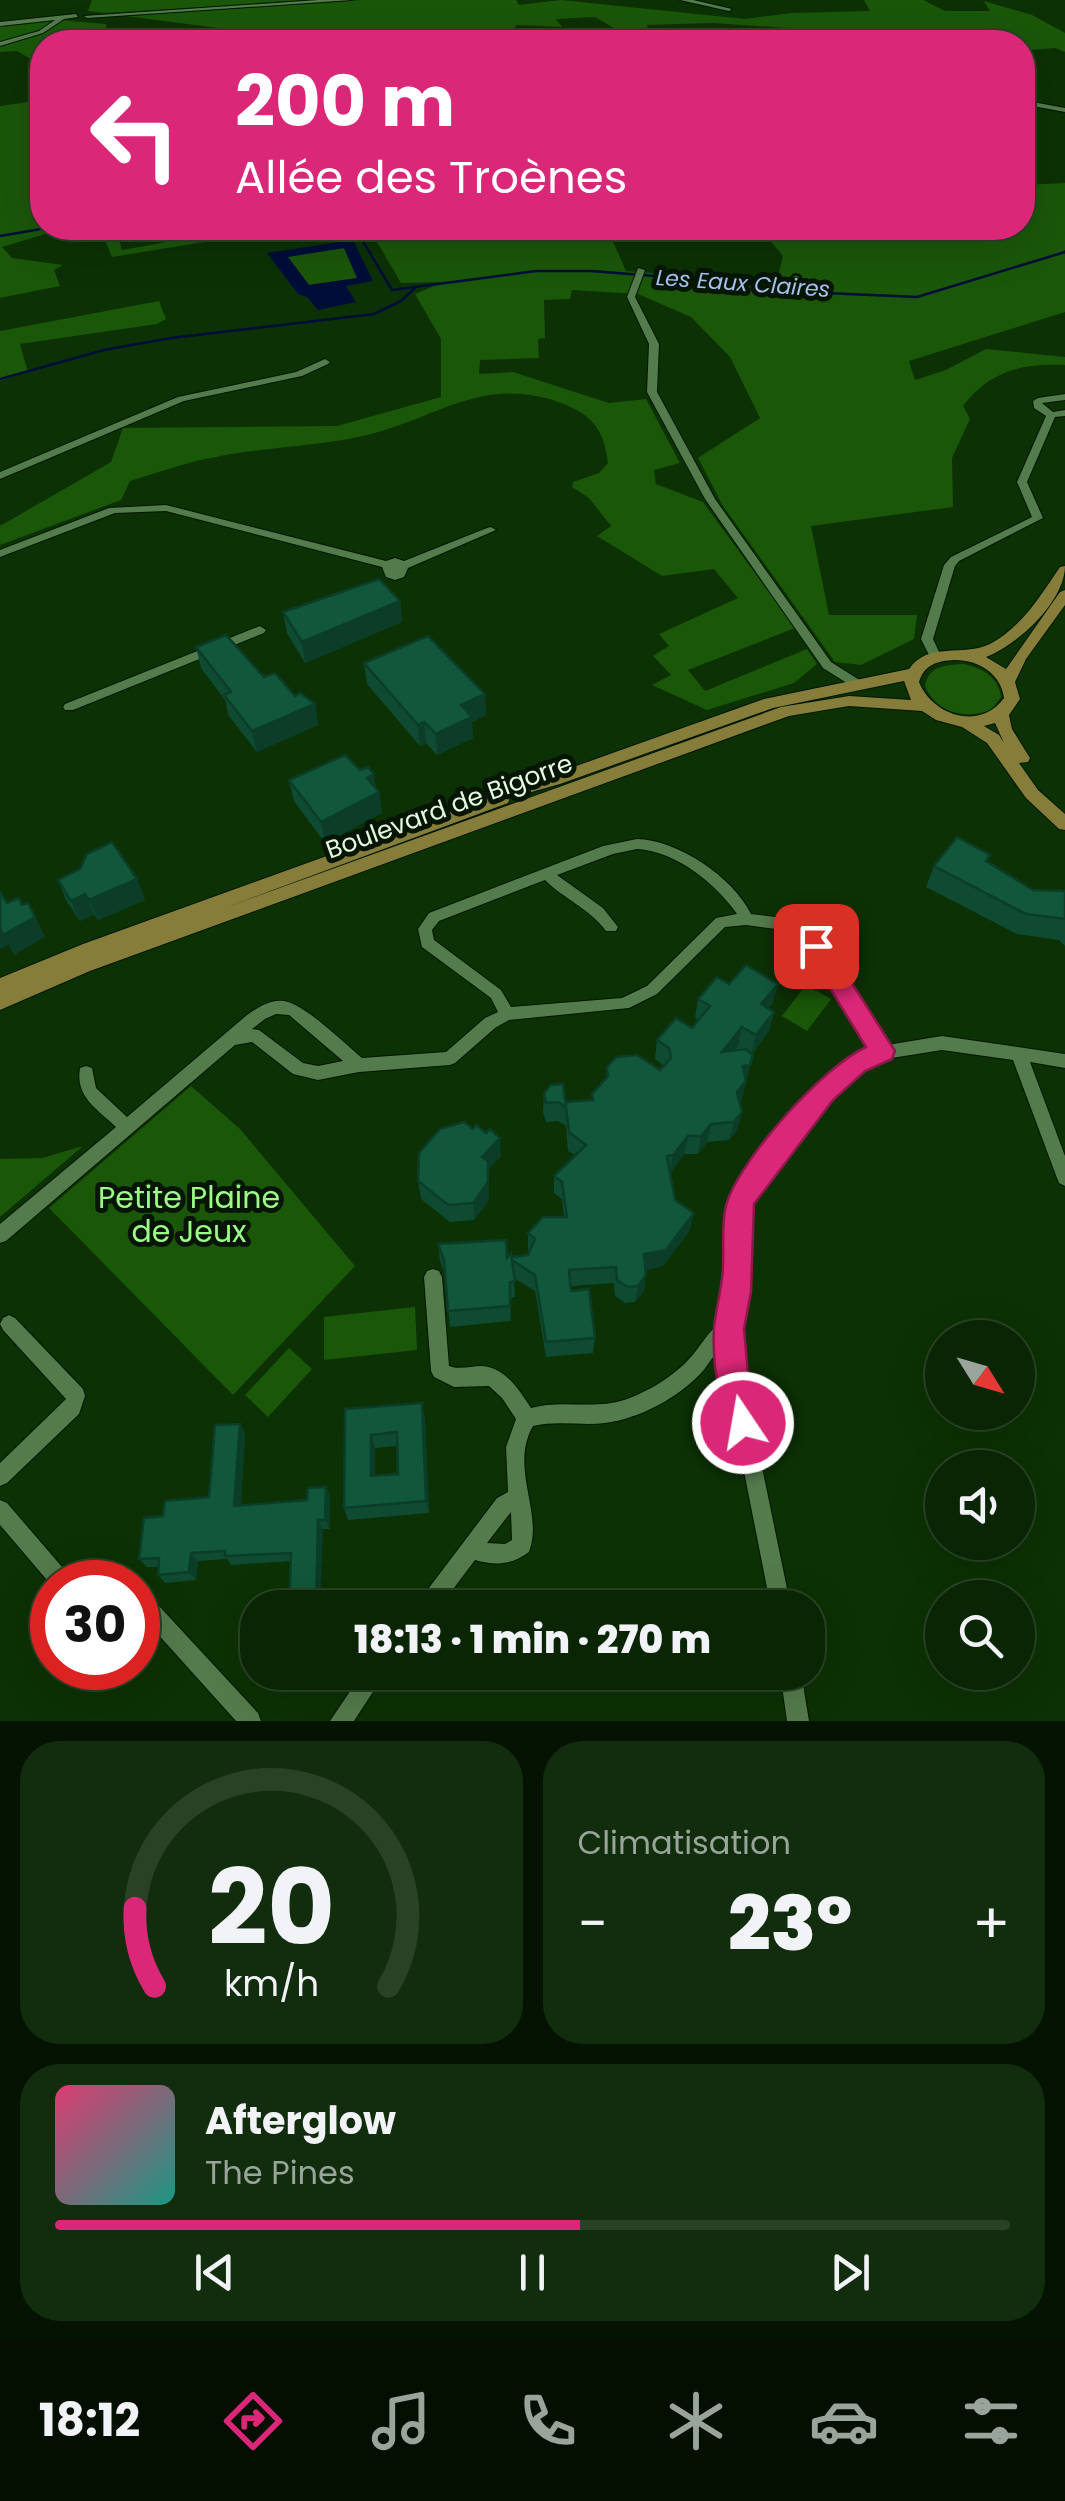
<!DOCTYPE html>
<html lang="fr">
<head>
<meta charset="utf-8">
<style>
	:root { --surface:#092503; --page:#122d0d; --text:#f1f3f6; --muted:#99a59a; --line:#294225; --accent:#db2777 }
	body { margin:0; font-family:Poppins,sans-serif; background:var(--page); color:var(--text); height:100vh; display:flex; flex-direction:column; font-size:38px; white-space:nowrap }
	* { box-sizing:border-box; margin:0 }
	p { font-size:32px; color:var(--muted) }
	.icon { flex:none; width:55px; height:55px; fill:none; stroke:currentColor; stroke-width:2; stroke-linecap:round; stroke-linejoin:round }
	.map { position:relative; height:1721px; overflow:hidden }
	.drawer { display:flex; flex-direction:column; gap:20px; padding:20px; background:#051402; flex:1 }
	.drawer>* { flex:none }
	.banner { position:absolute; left:30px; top:30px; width:1005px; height:210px; border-radius:40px; box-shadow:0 10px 40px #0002,0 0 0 2px var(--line); background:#db2777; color:#fff; overflow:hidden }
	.needle { width:65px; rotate:127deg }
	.buttons { position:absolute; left:925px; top:1320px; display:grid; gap:20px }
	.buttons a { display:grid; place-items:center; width:110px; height:110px; border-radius:50%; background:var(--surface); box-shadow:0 10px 40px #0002,0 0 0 2px var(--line); font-size:50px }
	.speed { position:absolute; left:30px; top:1560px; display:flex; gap:20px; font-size:50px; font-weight:700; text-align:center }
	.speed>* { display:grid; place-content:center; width:130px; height:130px; border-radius:50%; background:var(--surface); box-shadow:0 10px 40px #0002,0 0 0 2px var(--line); line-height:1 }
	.speed .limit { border:15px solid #d22; background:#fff; color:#111 }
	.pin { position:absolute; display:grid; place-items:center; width:85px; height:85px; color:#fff; margin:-42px; border-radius:20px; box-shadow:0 5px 15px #0006 }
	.me { position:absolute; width:110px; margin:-55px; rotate:348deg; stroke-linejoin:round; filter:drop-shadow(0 0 8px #0008) }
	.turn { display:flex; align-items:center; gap:35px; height:210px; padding:0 40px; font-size:45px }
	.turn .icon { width:130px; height:130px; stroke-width:2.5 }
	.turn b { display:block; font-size:70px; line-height:85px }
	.big { font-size:75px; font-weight:800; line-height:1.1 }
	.drawer .tile { flex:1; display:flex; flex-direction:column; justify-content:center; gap:15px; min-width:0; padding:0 35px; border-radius:40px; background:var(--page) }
	.drawer .dial { align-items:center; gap:0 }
	.dial svg { height:260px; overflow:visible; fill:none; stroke:var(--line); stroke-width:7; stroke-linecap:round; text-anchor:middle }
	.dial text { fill:var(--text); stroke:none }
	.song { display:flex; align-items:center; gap:30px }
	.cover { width:120px; height:120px; border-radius:15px; background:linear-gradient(135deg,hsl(340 70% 55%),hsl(170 70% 35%)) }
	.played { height:10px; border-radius:5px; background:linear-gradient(90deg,var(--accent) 55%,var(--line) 55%) }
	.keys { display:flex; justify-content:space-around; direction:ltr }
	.heat { display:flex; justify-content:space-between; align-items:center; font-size:55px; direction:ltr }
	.drawer .tiles { flex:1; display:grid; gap:20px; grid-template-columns:1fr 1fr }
	.tile:last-child { grid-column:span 2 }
	.trip { position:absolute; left:240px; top:1590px; width:585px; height:100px; border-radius:40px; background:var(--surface); box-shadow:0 10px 40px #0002,0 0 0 2px var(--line); font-weight:800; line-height:100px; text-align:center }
	.tabs { display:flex; height:160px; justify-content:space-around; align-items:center; background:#040f01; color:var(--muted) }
	.tabs .icon { width:70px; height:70px }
	.tabs .active { color:var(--accent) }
	.tabs b { font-size:45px; color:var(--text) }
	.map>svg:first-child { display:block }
</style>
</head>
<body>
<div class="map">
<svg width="1065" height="1721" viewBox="0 0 1065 1721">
	<rect width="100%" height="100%" fill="#0c3104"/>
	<!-- green -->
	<g fill="#1a5709">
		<path d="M92 0H327L106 13 88 11Z"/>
		<path d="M363 0H516L519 5 561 0 745 19 792 13 870 11 864 0H923L945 11H990L984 1 1032 15 1065 33V52L1055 48 1030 50 1028 58 1034 68 1023 67 1022 42H881L848 32 713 23 647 25 649 33 624 34 595 17 556 19 562 27 517 25 502 42H324L126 16Z"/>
		<path d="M48 19 106 24 107 42H42L41 65 17 51 0 52V23Z"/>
		<path d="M42 100V228H65L2 247 12 258 63 265 54 270 60 286 0 298V106Z"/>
		<path d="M1065 183V250L1061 252 1065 254V312L909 361 915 380 946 370 986 349 1065 357V365C1022 363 990 371 963 406L970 419 952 458 953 507 811 526 829 615H917L914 639 861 665 835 662 723 506 698 458 760 418 730 357 691 317 638 294 572 290 570 299 544 300 545 338 538 339 539 358 480 360 479 374 513 372 609 403 646 399 680 463 654 470 656 484 703 502 795 628 688 670 705 691 807 649 817 664 794 683 707 710 652 685 671 675 653 656 669 646 659 634 738 598 714 569 662 576 597 536 611 526 589 498 572 487 573 482 599 473 608 463C604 430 593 415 561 403 481 374 436 420 363 436 313 447 261 447 211 458 184 463 157 473 130 481L121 500 0 545V526L111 462 123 428 337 426 441 397V339L415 294 444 282 401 283 369 228H607L626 271 776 284 783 256 760 228H1022L1023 185Z"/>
		<path d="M100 228H116L122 250 223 232 216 240 112 257Z"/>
		<path d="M344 248 358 278 309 285 287 256Z"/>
		<path d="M159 301 166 319 157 324 20 344 28 372 0 381V331Z"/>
		<path d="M963 664C982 668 998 676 1001 697L991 710C966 720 936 713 925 686 928 666 945 665 963 664Z"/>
		<path d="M806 985 831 999 807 1031 782 1016Z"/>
		<path d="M191 1086 240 1129 355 1266 233 1395 49 1208Z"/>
		<path d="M83 1146 0 1217V1159L42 1158Z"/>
		<path d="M415 1307 417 1350 324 1360V1317Z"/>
		<path d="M289 1348 312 1369 268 1417 245 1395Z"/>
	</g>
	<!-- water -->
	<path fill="#000d39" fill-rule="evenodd" d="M353 240 373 281 346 286 356 302 318 310 307 297 298 294 267 253ZM344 248 357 278 309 285 288 257Z"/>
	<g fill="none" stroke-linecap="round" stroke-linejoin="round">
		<!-- stream -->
		<g stroke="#000d39" stroke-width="2.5">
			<path d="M355 228 392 290 536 271H591L745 283 802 292 917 297 1065 252"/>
			<path d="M0 236 47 228"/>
			<path d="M0 379 104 350 171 338 374 314 401 301 415 288"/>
		</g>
		<!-- minor casing -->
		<g stroke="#001700" stroke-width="2">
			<g id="minor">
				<path d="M318 0H352L87 18 84 16Z"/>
				<path d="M680 0H693L732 9 729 11Z"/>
				<path d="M76 14 78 17 64 19 43 33 0 46V42L39 31 55 20 0 26V22Z"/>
				<path d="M1022 100 1065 108V112L1022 104Z"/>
				<path d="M638 268 645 270 635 297 659 344 657 392 715 499 831 662 861 681 863 684 861 687H853L823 668 705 499 647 392 649 344 627 297Z"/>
				<path d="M325 359 330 362 328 364 302 376 184 401 0 479V472L178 397 296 372Z"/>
				<path d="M1065 394V400L1042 403 1053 412 1065 410V416L1055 417 1027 482 1043 518 959 561 955 566 933 639 941 656 935 660 931 659 921 639 944 565 951 557 1032 517 1017 482 1046 416 1034 408 1033 401 1038 398Z"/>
				<path d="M166 505 386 561 395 558 404 561 487 528 491 527 496 530 408 568 404 577 395 580 386 577 382 567 166 511 115 513 0 557V550L109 508Z"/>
				<path d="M260 626 266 630 264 633 73 710H65L63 707 65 704Z"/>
				<path d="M441 804 446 806 448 809 446 812 399 827 392 822 394 818Z"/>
				<path d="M637 839C678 840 733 877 751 914 768 916 790 918 805 927 830 944 869 1017 887 1045L942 1036 1065 1054V1068L1030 1062 1065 1156V1186L1059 1183 1057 1178 1013 1060 942 1050 873 1061 830 1097 752 1194 745 1223V1292L739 1315 741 1365 791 1608H771L723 1365 722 1345C715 1353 710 1362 703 1371 680 1397 639 1419 605 1423 581 1426 557 1420 533 1426 509 1468 544 1513 529 1552 512 1565 495 1566 475 1560L439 1608H416L419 1601 497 1498 508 1492 506 1447 516 1419 502 1398 489 1386 454 1387 434 1377 431 1371 424 1277 427 1271 433 1269 439 1271 442 1277 449 1366C460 1370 470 1366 482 1366 506 1368 519 1390 531 1408 561 1399 594 1410 624 1400 648 1392 674 1376 690 1358 701 1346 707 1332 721 1323V1315L727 1292 729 1223 739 1186 818 1087 864 1050 872 1048 811 949 793 934 776 929 746 925 725 927 657 994 629 1008 509 1020 495 1028 455 1063 450 1065 359 1072 318 1080 293 1074 252 1042 235 1045 6 1241 0 1243V1224L116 1127C97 1109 75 1097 80 1068L86 1066 92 1068 96 1088 127 1117 247 1015C257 1008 270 999 284 1001 306 1005 344 1043 362 1058L446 1052 485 1018 498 1012 491 998 422 947 418 929 429 913 603 846ZM637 849C676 851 716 884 737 914L716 918 647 986 622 998 511 1007 501 990 434 940 432 930 439 921 545 880C564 899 590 909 606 931H616L618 927 603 908 557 875 613 854ZM276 1014 289 1015 343 1061 318 1066 303 1063 259 1030 252 1029 265 1019ZM511 1512 512 1540 505 1544 487 1543Z"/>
				<path d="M9 1315 15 1318 83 1389 85 1396 79 1414 7 1483 0 1486V1463L66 1399 3 1330 0 1324 3 1318Z"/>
				<path d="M0 1500 7 1503 69 1575 72 1582H52V1586L0 1525Z"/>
				<path d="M138 1594 160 1607 258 1713 261 1721H236L146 1621 138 1616Z"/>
				<path d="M363 1672H386L354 1721H330Z"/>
				<path d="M780 1672H801L809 1721H787Z"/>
			</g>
		</g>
		<!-- major casing -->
		<g stroke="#001700" stroke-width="2">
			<path id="major" d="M1065 566C1065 601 1018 645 986 657L1006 669 1060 592 1065 590V605L1026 659 1015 682 1020 699 1009 715 1012 729 1030 758 1028 762 1019 763 1038 790 1065 814V830L1059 829 1026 798 987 743 962 727 936 720 922 711 849 706 789 716 90 971 0 1010V978L83 944 482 800 483 793 551 775 764 699 909 669C928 641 963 657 990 644 1021 628 1041 595 1060 567ZM955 660C979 660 1001 674 1004 698 980 731 933 716 919 682 925 664 937 661 955 660ZM904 681 911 700 849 696 781 707 224 908 508 803 510 798 560 784 773 708ZM995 723 1004 743 999 735 984 726Z"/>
		</g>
		<!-- minor -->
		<use href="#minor" fill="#547b4c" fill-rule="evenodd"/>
		<!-- major -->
		<use href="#major" fill="#867d3b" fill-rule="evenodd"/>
	</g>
	<!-- wall -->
	<g fill="#0f4b32" fill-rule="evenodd">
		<path d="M400 601 402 622 305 663 287 633 283 612Z"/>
		<path d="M196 647 264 677 295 696 315 704 318 725 257 752 229 716 225 700 201 668Z"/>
		<path d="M364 663 485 694 486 715 472 722 473 738 437 755 426 743 420 746 367 684Z"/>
		<path d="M289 780 376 789 379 792 382 813 325 843 294 801Z"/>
		<path d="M987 862 1065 919V946L1059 940 1017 934 926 887 934 866Z"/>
		<path d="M137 879 145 900 98 920 94 914 80 921 66 900 58 880Z"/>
		<path d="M729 984 773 1003 768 1008 774 1012 769 1031 752 1054 753 1055 748 1074 740 1102 742 1112 737 1130 729 1140 707 1142 698 1154H684L670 1173 675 1200 690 1230 663 1266 646 1270 644 1291 635 1302 625 1303 615 1296 614 1283 571 1286V1291L595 1338 593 1353 546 1357 535 1291 514 1278 515 1297 510 1298 511 1321 450 1327 445 1274 440 1261 438 1244 507 1258 528 1255 530 1251 528 1250V1233L564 1217 562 1199 554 1193V1176L575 1155 568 1151 566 1126 558 1121 546 1122 543 1112 544 1093 566 1103 592 1100 606 1079 607 1067 660 1070 664 1066 655 1059 657 1040 692 1028 698 1020 695 1018 698 999Z"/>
		<path d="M473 1129 501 1156 488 1170 489 1200 474 1220 450 1222 421 1199 418 1181Z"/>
		<path d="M345 1409 425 1417 429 1513 348 1520 344 1508ZM397 1446 398 1474 375 1476V1448Z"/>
		<path d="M240 1424 245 1434 241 1505 307 1500 326 1487 330 1496V1529H323L291 1561 231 1565 227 1559 198 1561 196 1580 165 1583 158 1575V1567H147L139 1559 163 1516 209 1497Z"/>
	</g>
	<!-- shaded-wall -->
	<g fill="#0c3d29">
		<path d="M400 601 402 622 305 663 302 642Z"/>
		<path d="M485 694 486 715 472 722 473 738 437 755 436 734 461 705Z"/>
		<path d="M315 704 318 725 257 752 252 731Z"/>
		<path d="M424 722 426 743 420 746 418 725Z"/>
		<path d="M374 774 377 794 379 792 382 813 325 843 321 822 367 778Z"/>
		<path d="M137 879 145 900 98 920 89 900Z"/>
		<path d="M85 894 94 914 80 921 71 901Z"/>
		<path d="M35 917 45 937 14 955 3 935Z"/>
		<path d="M0 929 9 945 0 949Z"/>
		<path d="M778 984 773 1003 756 1023 761 1004Z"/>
		<path d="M774 1012 769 1031 751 1054 756 1035Z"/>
		<path d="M742 1027 738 1046 718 1071 722 1052Z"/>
		<path d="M753 1055 742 1099 733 1110 743 1066Z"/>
		<path d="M742 1112 737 1130 729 1140 734 1122Z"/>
		<path d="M711 1124 707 1142 698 1154 701 1136Z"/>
		<path d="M688 1136 684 1154 670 1173 673 1155Z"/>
		<path d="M500 1138 501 1156 488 1170 489 1200 474 1220 473 1203 482 1157Z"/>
		<path d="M694 1213 690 1230 663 1266 641 1271 644 1254Z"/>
		<path d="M646 1275 644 1291 635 1302 638 1286Z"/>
		<path d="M422 1403 425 1417 429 1513 426 1501Z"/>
		<path d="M240 1424 245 1434 240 1515 234 1506Z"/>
		<path d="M371 1435 375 1448V1489L371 1476Z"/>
		<path d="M326 1487 330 1496V1529L325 1520Z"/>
		<path d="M318 1520 323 1529 320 1608H316Z"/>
		<path d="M191 1553 198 1561 196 1580 189 1572Z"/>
	</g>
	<!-- building -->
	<g fill="#11573a" stroke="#0c3d29" stroke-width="2.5" fill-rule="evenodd">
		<path d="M379 579 400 601 302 642 283 612Z"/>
		<path d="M226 635 264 677 275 673 295 696 300 693 315 704 252 731 224 695 231 692 196 647Z"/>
		<path d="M428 636 485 694 461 705 472 717 436 734 424 722 418 725 364 663Z"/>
		<path d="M345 755 360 770 368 767 374 774 367 778 379 792 321 822 289 780Z"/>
		<path d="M957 837 990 855 986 861 1033 890 1065 891V919L1026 914 934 866Z"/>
		<path d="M112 842 137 879 89 900 85 894 71 901 58 880 80 869 87 854Z"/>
		<path d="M0 892 7 903 19 898 22 905 28 903 35 917 3 935 0 928Z"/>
		<path d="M746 965 778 984 761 1004 774 1012 756 1035 742 1027 722 1052 746 1049 753 1055 750 1065 743 1066 746 1081 737 1092 742 1112 734 1122 711 1124 701 1136H688L673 1155 667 1156 675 1200 694 1213 666 1250 644 1254 646 1275 638 1286 627 1287 617 1280 616 1267 569 1270 571 1291 589 1289 595 1338 546 1342 535 1275 512 1260 515 1281 510 1282V1306L448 1311 444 1260 438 1244 506 1240 507 1258 511 1253 512 1257 528 1255 535 1239 528 1233 543 1217H567L562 1182 554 1176 586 1145 569 1132 566 1108 558 1102 546 1103 544 1093 551 1085 563 1084 566 1106V1102L593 1100 592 1094 608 1076 607 1067 616 1057 637 1055 660 1070 671 1058 669 1048 657 1040 676 1018 692 1028 710 1006 698 999 717 977 729 984Z"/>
		<path d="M464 1122 473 1129 476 1125 486 1133 490 1129 500 1138 482 1157 488 1161V1182L473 1203 448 1205 418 1181 419 1153 440 1129Z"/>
		<path d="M422 1403 426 1501 344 1508 345 1409ZM397 1432 398 1474 371 1476V1435Z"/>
		<path d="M240 1424 234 1506 307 1500 308 1488 326 1487 325 1520H318L316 1608H289L291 1553 225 1556V1551L191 1553 189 1572 158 1575 159 1558 139 1559 144 1518 163 1516 165 1501 209 1497 215 1425Z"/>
	</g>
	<!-- route -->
	<path fill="#db2777" stroke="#8e194d" stroke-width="2.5" d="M816 936 824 939 895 1051 892 1059 865 1071 833 1100 754 1204 751 1292 744 1329 749 1386 758 1423 754 1434 743 1439 732 1434C719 1404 712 1362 714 1328 716 1308 722 1288 723 1268 724 1246 721 1218 728 1199 746 1153 823 1067 866 1047L804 946 808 939Z"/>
	<g text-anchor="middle" stroke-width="10" stroke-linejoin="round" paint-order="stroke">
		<!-- far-water labels -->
		<g font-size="22" font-style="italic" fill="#a6c2f0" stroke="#061504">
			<text transform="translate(743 283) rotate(4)" y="8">Les Eaux Claires</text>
		</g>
		<!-- street labels -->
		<g font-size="25" fill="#e5fbe1" stroke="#061504">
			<text transform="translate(449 806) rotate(-20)" y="9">Boulevard de Bigorre</text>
		</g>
		<!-- near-park labels -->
		<g font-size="30" fill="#9cfd87" stroke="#061504">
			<text x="189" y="1208">Petite Plaine<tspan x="189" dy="34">de Jeux</tspan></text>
		</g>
	</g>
</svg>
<div class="buttons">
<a><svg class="needle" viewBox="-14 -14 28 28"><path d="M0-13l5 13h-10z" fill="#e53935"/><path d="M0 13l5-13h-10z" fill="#99a59a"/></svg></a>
<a><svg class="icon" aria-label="sound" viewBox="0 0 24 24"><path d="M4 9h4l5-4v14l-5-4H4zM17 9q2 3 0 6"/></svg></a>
<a><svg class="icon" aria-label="search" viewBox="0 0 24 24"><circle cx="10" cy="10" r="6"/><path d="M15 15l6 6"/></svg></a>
</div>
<div class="speed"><div class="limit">30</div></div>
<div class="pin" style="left:816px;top:946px;background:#d93025"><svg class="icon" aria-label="arrive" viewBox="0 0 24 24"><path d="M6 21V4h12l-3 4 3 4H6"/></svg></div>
<svg class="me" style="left:743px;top:1423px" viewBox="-20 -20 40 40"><circle r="17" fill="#db2777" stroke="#fff" stroke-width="3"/><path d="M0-11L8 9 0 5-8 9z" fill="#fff"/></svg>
<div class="trip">18:13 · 1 min · 270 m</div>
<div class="banner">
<div class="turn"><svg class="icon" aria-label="left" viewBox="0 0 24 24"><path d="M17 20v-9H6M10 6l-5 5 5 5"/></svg><div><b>200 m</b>Allée des Troènes</div></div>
</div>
</div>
<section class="drawer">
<div class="tiles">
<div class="tile dial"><svg viewBox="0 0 100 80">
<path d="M14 69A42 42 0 1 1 86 69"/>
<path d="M14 69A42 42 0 0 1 8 45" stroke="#db2777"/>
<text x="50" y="56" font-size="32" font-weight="700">20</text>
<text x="50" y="72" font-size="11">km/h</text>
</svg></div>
<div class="tile"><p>Climatisation</p>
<div class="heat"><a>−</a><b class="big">23°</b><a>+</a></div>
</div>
<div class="tile">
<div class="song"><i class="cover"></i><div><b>Afterglow</b><p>The Pines</p></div></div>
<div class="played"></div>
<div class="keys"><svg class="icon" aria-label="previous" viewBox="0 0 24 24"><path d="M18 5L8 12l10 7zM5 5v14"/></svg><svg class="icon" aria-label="pause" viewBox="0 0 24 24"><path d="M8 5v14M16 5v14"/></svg><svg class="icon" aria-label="next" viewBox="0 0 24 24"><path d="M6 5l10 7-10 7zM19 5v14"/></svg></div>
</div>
</div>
</section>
<nav class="tabs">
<b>18:12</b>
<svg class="icon active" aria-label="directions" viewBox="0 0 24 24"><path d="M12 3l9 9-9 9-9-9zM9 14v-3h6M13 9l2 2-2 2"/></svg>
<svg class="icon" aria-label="music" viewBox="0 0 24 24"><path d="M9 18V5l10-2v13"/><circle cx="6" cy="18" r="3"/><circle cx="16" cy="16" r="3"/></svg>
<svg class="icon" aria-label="phone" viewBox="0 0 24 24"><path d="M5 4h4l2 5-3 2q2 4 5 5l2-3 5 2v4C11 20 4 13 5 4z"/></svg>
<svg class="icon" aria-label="climate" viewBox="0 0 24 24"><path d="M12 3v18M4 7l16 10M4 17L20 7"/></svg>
<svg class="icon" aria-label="car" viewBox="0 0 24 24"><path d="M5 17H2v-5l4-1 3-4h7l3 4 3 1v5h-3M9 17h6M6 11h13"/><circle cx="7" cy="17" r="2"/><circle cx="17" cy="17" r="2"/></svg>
<svg class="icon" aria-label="filters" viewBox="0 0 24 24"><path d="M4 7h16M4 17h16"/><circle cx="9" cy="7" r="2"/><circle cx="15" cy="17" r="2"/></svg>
</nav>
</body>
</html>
